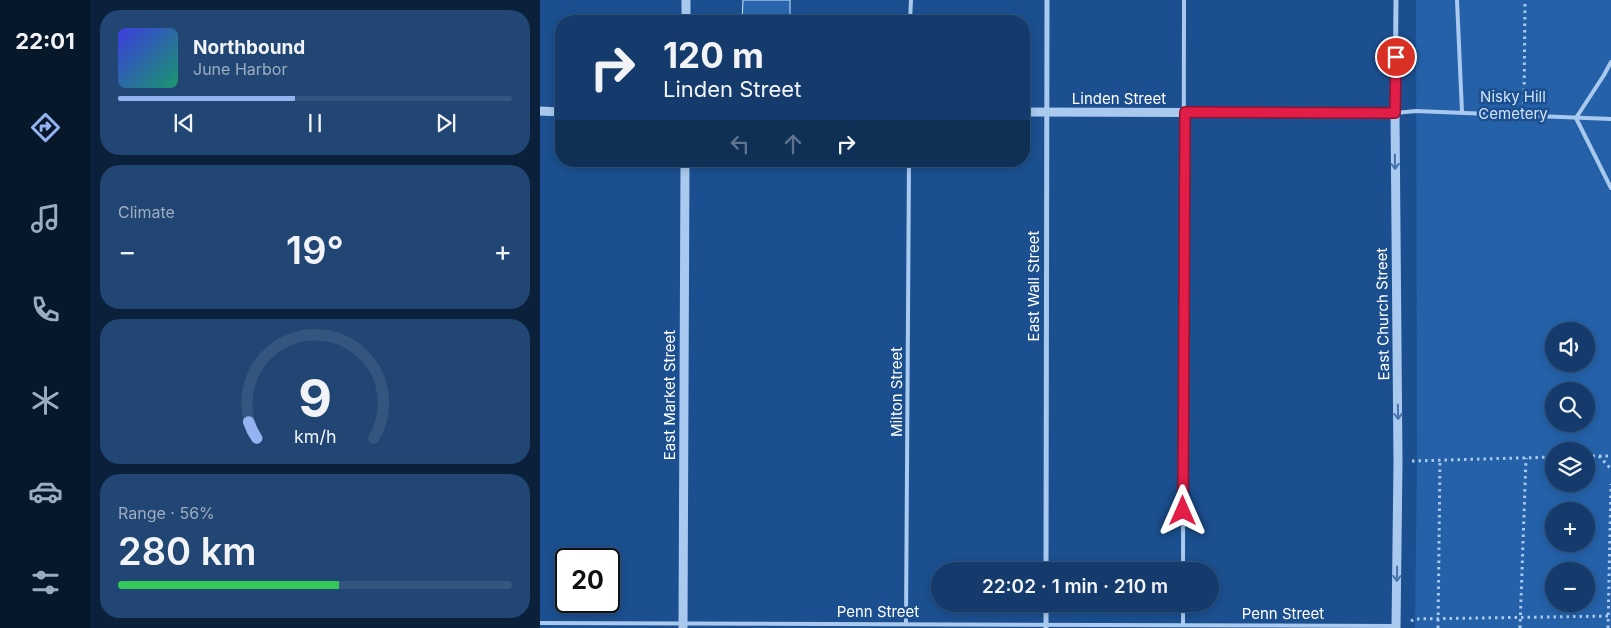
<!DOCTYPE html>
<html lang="en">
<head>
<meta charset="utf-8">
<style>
	:root { --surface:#143b6b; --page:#214673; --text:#f1f3f6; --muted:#9dadc1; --line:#33557e; --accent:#95b2f1 }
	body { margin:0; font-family:Inter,sans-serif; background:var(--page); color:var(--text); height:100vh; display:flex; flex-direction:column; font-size:19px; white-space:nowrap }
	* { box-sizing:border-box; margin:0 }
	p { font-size:16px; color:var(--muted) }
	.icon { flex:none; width:28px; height:28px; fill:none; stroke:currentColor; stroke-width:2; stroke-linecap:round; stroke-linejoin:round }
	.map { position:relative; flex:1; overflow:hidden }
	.side { display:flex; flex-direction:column; gap:10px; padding:10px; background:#0b203b; width:450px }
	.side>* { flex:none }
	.hud { position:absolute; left:15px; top:15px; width:475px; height:152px; border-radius:20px; box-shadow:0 2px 8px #0003,0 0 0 1px var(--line); background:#143b6b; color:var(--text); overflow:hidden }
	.tools { position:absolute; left:1005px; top:322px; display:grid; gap:10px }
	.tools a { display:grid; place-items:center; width:50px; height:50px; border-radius:50%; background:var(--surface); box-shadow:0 2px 8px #0003,0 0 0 1px var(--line); font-size:25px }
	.speed { position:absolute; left:15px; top:548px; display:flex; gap:10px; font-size:25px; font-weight:700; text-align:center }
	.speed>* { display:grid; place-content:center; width:65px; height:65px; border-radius:50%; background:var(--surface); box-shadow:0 2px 8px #0003,0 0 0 1px var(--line); line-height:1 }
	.speed .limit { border:2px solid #111; border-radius:8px; background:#fff; color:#111 }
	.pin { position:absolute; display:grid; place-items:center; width:42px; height:42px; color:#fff; margin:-21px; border:2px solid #fff; border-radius:50%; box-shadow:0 1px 5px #0007 }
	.me { position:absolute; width:55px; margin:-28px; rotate:0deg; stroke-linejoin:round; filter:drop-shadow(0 0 4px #0008) }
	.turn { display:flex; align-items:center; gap:18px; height:105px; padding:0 25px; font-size:22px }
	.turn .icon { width:65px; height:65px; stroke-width:2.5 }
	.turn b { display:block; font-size:35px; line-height:42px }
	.lanes { display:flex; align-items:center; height:48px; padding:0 25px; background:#0003; justify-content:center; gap:25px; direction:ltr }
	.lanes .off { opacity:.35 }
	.big { font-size:38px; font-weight:600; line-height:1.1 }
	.side .card { flex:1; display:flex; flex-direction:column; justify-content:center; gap:8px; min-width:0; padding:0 18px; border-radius:20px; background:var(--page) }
	.side .dial { align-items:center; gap:0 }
	.dial svg { height:130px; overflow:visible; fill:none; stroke:var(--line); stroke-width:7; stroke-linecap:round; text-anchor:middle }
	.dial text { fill:var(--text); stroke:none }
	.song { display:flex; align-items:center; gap:15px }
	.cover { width:60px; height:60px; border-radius:8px; background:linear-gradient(135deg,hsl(240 70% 55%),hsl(160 70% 35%)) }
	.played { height:5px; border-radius:2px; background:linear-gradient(90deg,var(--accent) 45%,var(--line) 45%) }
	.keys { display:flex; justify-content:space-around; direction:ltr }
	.heat { display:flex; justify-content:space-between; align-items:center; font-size:28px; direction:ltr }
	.charge { height:8px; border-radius:4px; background:linear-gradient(90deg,#34c759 56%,var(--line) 0) }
	.trip { position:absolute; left:391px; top:562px; width:288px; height:50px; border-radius:25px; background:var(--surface); box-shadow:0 2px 8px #0003,0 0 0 1px var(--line); font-weight:600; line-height:50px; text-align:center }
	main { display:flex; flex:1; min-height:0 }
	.dock { display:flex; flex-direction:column; width:90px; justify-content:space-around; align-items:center; background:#08182b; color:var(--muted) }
	.dock .icon { width:35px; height:35px }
	.dock .current { color:var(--accent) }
	.dock b { font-size:22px; color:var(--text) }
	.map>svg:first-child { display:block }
</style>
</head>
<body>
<main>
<nav class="dock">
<b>22:01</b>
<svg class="icon current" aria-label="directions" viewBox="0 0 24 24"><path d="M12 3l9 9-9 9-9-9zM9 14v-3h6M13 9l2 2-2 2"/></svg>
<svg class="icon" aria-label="music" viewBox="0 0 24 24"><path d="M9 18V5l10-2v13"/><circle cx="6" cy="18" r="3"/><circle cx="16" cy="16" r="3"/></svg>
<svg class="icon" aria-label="phone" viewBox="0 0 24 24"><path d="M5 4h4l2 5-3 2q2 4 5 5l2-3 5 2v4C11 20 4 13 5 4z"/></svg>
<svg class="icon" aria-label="climate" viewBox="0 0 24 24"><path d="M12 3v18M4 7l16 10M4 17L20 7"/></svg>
<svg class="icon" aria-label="car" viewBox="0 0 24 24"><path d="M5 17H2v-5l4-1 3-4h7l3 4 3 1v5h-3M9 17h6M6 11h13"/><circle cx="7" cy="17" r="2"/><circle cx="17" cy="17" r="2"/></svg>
<svg class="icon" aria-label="filters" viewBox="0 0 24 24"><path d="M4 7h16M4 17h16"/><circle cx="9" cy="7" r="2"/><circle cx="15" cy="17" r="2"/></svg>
</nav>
<section class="side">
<div class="card">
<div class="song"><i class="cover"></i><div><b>Northbound</b><p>June Harbor</p></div></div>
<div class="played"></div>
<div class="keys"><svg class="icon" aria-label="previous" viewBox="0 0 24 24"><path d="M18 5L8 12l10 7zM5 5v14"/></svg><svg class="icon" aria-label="pause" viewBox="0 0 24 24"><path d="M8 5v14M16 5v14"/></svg><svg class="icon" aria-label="next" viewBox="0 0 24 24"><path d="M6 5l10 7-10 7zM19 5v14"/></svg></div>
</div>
<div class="card"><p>Climate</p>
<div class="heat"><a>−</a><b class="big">19°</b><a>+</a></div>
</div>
<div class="card dial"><svg viewBox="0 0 100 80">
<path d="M14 69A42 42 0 1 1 86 69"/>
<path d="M14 69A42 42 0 0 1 9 59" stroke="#95b2f1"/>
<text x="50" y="56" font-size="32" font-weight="700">9</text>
<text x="50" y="72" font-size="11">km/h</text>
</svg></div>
<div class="card"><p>Range · 56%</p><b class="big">280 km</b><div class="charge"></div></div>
</section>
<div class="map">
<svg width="1071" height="628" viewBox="0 0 1071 628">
	<rect width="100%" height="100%" fill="#1b4f8f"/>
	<!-- green -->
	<path fill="#2461a8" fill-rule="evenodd" d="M876 0H1071V628H875L877 461ZM1014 331H1046V364H1014ZM1014 391H1046V424H1014ZM1014 451H1046V484H1014ZM1014 511H1046V544H1014ZM1014 571H1046V604H1014Z"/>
	<!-- building -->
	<path fill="#2a66ad" stroke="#cfe3fa" d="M203 0H250V21H202Z"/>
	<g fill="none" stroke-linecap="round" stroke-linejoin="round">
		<!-- path -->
		<g stroke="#a9c9ee" stroke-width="3" stroke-dasharray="2.5 4" stroke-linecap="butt">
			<path d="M984 104 985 0"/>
			<path d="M1046 456H1059L1071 469"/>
			<path d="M1059 456H1071"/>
			<path d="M872 461 1014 457"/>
			<path d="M871 621 875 619 1071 616"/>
			<path d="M898 628 900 461"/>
			<path d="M980 628 986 458"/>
			<path d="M1068 628 1071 484"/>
		</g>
		<!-- service -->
		<g stroke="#a9c9ee" stroke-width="4">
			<path d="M917 0 922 112"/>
			<path d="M370 21 371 0"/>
			<path d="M1071 62 1064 75 1036 118 1071 188"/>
			<path d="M855 113 876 111 1071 119"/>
			<path d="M643 571 644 0"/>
			<path d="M0 623 856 626"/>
			<path d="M366 624 369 161"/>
			<path d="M643 625V604"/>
		</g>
		<!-- minor -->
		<g stroke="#a9c9ee" stroke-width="5">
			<path d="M855 113 856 0"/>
			<path d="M506 571 507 0"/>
			<path d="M506 628V604"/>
		</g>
		<!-- tertiary -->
		<g stroke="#a9c9ee" stroke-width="9">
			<path d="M146 21V0"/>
			<path d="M0 111 21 112"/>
			<path d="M484 112 855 113 858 462 856 628"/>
			<path d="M143 628 145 161"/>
		</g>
	</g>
	<!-- one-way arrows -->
	<defs><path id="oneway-shaft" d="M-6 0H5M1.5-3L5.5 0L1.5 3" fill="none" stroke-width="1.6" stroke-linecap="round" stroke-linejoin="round" transform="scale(1.25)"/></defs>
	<g stroke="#4674ac">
		<use href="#oneway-shaft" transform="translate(855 162) rotate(89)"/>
		<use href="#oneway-shaft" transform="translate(858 412) rotate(89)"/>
		<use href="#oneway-shaft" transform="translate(857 574) rotate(91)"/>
	</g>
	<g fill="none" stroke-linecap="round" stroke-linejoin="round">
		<!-- route casing -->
		<g stroke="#92132f" stroke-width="12">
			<path id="route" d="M643 511 645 112 855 113 856 57"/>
		</g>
		<!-- route -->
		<use href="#route" stroke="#e11d48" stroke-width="9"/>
	</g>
	<g text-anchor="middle" stroke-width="5" stroke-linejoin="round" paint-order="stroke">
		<!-- park labels -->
		<g font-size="15" fill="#cfe3fa" stroke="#1b4f8f">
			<text x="973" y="102">Nisky Hill<tspan x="973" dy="17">Cemetery</tspan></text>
		</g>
		<!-- street labels -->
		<g font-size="15" fill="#fff" stroke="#1b4f8f">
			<text x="579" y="104">Linden Street</text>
			<text transform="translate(494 286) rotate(-90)" y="5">East Wall Street</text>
			<text transform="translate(843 314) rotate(-91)" y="5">East Church Street</text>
			<text transform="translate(357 392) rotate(-90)" y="5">Milton Street</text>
			<text transform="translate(130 395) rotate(-90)" y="5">East Market Street</text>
			<text x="338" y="617">Penn Street</text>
			<text x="743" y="619">Penn Street</text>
		</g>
	</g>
</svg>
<div class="tools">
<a><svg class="icon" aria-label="sound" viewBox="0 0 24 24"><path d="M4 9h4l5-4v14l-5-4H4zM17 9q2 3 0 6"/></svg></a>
<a><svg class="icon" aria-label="search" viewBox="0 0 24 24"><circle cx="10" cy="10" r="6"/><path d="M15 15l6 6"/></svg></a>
<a><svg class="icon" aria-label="layers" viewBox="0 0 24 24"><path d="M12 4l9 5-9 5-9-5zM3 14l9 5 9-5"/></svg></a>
<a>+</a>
<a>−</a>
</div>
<div class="speed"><div class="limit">20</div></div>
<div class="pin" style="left:856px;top:57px;background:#d93025"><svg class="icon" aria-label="arrive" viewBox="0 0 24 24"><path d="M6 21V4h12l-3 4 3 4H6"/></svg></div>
<svg class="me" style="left:643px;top:511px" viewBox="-20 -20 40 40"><path d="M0-17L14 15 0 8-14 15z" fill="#e11d48" stroke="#fff" stroke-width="4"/></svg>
<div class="trip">22:02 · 1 min · 210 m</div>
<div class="hud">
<div class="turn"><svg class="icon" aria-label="right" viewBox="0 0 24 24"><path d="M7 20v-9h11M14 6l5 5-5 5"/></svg><div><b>120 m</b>Linden Street</div></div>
<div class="lanes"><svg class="icon off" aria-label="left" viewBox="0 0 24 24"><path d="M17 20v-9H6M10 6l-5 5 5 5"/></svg><svg class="icon off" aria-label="ahead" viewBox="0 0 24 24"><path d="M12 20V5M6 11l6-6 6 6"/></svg><svg class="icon" aria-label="right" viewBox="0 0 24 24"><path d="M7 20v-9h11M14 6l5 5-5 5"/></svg></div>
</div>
</div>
</main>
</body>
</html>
